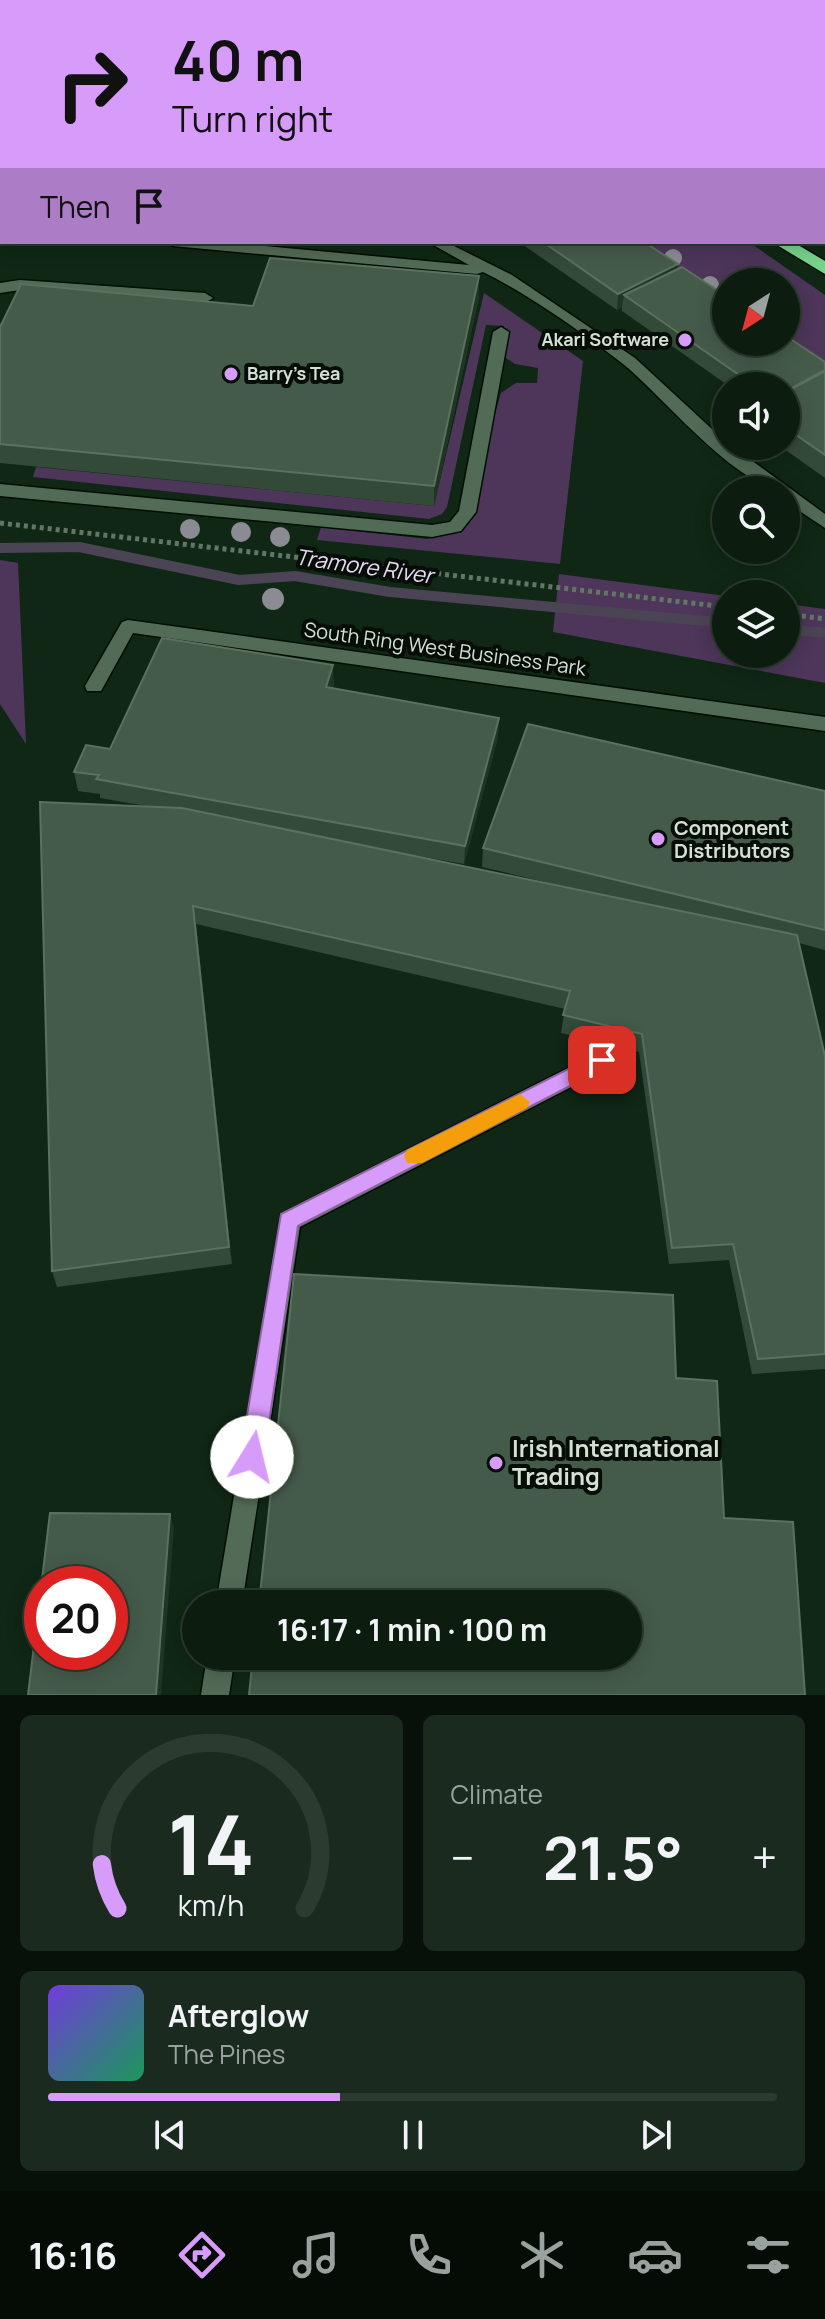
<!DOCTYPE html>
<html lang="en">
<head>
<meta charset="utf-8">
<style>
	:root { --surface:#0c1d10; --page:#1a2a1e; --text:#f1f3f6; --muted:#9aa29f; --line:#2c3b30; --accent:#d79bf9 }
	body { margin:0; font-family:Manrope,sans-serif; background:var(--page); color:var(--text); height:100vh; display:flex; flex-direction:column; font-size:30px; white-space:nowrap }
	* { box-sizing:border-box; margin:0 }
	p { font-size:26px; color:var(--muted) }
	.icon { flex:none; width:44px; height:44px; fill:none; stroke:currentColor; stroke-width:2; stroke-linecap:round; stroke-linejoin:round }
	.map { position:relative; height:1695px; overflow:hidden }
	.panel { display:flex; flex-direction:column; gap:20px; padding:20px; background:#071009; flex:1 }
	.panel>* { flex:none }
	.hud { position:absolute; left:0px; top:0px; width:826px; height:244px; box-shadow:0 4px 20px #0003,0 0 0 2px var(--line); background:#d79bf9; color:#111; overflow:hidden }
	.needle { width:52px; rotate:216deg }
	.controls { position:absolute; left:712px; top:268px; display:grid; gap:16px }
	.controls a { display:grid; place-items:center; width:88px; height:88px; border-radius:50%; background:var(--surface); box-shadow:0 4px 20px #0003,0 0 0 2px var(--line); font-size:40px }
	.speed { position:absolute; left:24px; top:1566px; display:flex; gap:16px; font-size:40px; font-weight:700; text-align:center }
	.speed>* { display:grid; place-content:center; width:104px; height:104px; border-radius:50%; background:var(--surface); box-shadow:0 4px 20px #0003,0 0 0 2px var(--line); line-height:1 }
	.speed .limit { border:12px solid #d22; background:#fff; color:#111 }
	.pin { position:absolute; display:grid; place-items:center; width:68px; height:68px; color:#fff; margin:-34px; border-radius:16px; box-shadow:0 4px 12px #0006 }
	.me { position:absolute; width:88px; margin:-44px; rotate:9deg; stroke-linejoin:round; filter:drop-shadow(0 0 6px #0008) }
	.turn { display:flex; align-items:center; gap:28px; height:168px; padding:0 40px; font-size:36px }
	.turn .icon { width:104px; height:104px; stroke-width:2.5 }
	.turn b { display:block; font-size:56px; line-height:68px }
	.then { display:flex; align-items:center; height:76px; padding:0 40px; background:#0003; gap:16px; font-size:30px }
	.big { font-size:60px; font-weight:700; line-height:1.1 }
	.panel .card { flex:1; display:flex; flex-direction:column; justify-content:center; gap:12px; min-width:0; padding:0 28px; border-radius:12px; background:var(--page) }
	.panel .dial { align-items:center; gap:0 }
	.dial svg { height:208px; overflow:visible; fill:none; stroke:var(--line); stroke-width:7; stroke-linecap:round; text-anchor:middle }
	.dial text { fill:var(--text); stroke:none }
	.song { display:flex; align-items:center; gap:24px }
	.cover { width:96px; height:96px; border-radius:12px; background:linear-gradient(135deg,hsl(260 70% 55%),hsl(150 70% 35%)) }
	.played { height:8px; border-radius:4px; background:linear-gradient(90deg,var(--accent) 40%,var(--line) 40%) }
	.keys { display:flex; justify-content:space-around; direction:ltr }
	.heat { display:flex; justify-content:space-between; align-items:center; font-size:44px; direction:ltr }
	.panel .tiles { flex:1; display:grid; gap:20px; grid-template-columns:1fr 1fr }
	.card:last-child { grid-column:span 2 }
	.trip { position:absolute; left:182px; top:1590px; width:460px; height:80px; border-radius:40px; background:var(--surface); box-shadow:0 4px 20px #0003,0 0 0 2px var(--line); font-weight:700; line-height:80px; text-align:center }
	.menu { display:flex; height:128px; justify-content:space-around; align-items:center; background:#050c06; color:var(--muted) }
	.menu .icon { width:56px; height:56px }
	.menu .selected { color:var(--accent) }
	.menu b { font-size:36px; color:var(--text) }
	.map>svg:first-child { display:block }
</style>
</head>
<body>
<div class="map">
<svg width="825" height="1695" viewBox="0 0 825 1695">
	<rect width="100%" height="100%" fill="#102715"/>
	<!-- green -->
	<g fill="#4d3659">
		<path d="M636 242H748L756 247 825 295V366L786 341V282H726V301Z"/>
		<path d="M484 293 583 361 560 564 317 540 321 527 427 539 461 529 501 393 516 383H537L538 368 515 364 506 358 504 326 486 325 447 507 442 514 429 519 33 477 36 467 434 506Z"/>
		<path d="M0 560 18 563 26 744 0 704Z"/>
		<path d="M559 574 726 596V654H786V604L825 609V683L553 632Z"/>
	</g>
	<g fill="none" stroke-linecap="round" stroke-linejoin="round">
		<!-- stream -->
		<g stroke="#4b4454" stroke-width="10">
			<path d="M0 548 79 547 239 580 295 576 390 592 726 623"/>
			<path d="M786 629 825 633"/>
		</g>
		<!-- lane casing -->
		<g stroke="#000f02" stroke-width="3">
			<g id="lane">
				<path d="M260 0H275L276 2H261Z"/>
				<rect x="824" y="94" width="1" height="9"/>
				<path d="M166 242H221L469 265 428 242H446L512 275 635 358 726 442V446H732L825 514V528L786 502V490C738 490 661 394 623 364 585 334 526 293 483 272L477 274 173 246Z"/>
				<path d="M20 280 205 293 213 298 205 303 20 290 0 293V283Z"/>
				<path d="M501 327 509 332 476 512 461 531 432 537 0 496V484L432 525 450 522 459 511 493 332Z"/>
				<path d="M128 620 825 717V731L133 633 101 691H87L85 686 122 622Z"/>
				<path d="M602 1051 610 1053 613 1060 610 1067 300 1227 242 1604H216L281 1214Z"/>
				<path d="M207 1656H235L229 1695H201Z"/>
			</g>
		</g>
		<!-- street casing -->
		<g stroke="#000f02" stroke-width="3">
			<g id="street">
				<path d="M735 0H760L761 2H736Z"/>
				<rect x="824" y="6" width="1" height="8"/>
			</g>
		</g>
		<!-- highway casing -->
		<g stroke="#000f02" stroke-width="3">
			<g id="highway">
				<path d="M339 0H357L359 2H341Z"/>
				<path d="M417 0H435L437 2H419Z"/>
				<path d="M484 0H502L504 2H486Z"/>
				<path d="M562 0H580L582 2H564Z"/>
				<rect x="824" y="127" width="1" height="11"/>
				<rect x="824" y="169" width="1" height="11"/>
				<rect x="824" y="209" width="1" height="11"/>
				<path d="M772 242H793L825 261V274Z"/>
			</g>
		</g>
		<!-- path -->
		<g stroke="#637666" stroke-width="5" stroke-dasharray="4 4" stroke-linecap="butt">
			<path d="M0 523 726 607"/>
			<path d="M786 614 825 619"/>
		</g>
		<!-- lane -->
		<use href="#lane" fill="#526b56" fill-rule="evenodd"/>
		<!-- street -->
		<use href="#street" fill="#526b56" fill-rule="evenodd"/>
		<!-- highway -->
		<use href="#highway" fill="#77d38c" fill-rule="evenodd"/>
	</g>
	<!-- trees -->
	<g fill="#8b8b93">
		<circle cx="673" cy="258" r="9"/>
		<circle cx="710" cy="285" r="9"/>
		<circle cx="190" cy="529" r="10"/>
		<circle cx="241" cy="532" r="10"/>
		<circle cx="280" cy="537" r="10"/>
		<circle cx="273" cy="599" r="11"/>
	</g>
	<!-- wall -->
	<g fill="#344a39">
		<path d="M519 242H644L678 264 677 269 825 362V478L780 446H786V386H729L622 311V307L617 310Z"/>
		<path d="M479 276V296L434 506 0 463V327L253 306Z"/>
		<path d="M334 684 333 688 498 737 464 864 395 852 571 888 482 867 483 848 825 791V950L799 943 825 1056V1369L752 1374 729 1260 669 1264 639 1052 561 1033 565 1009 196 924 232 1264 57 1287 52 1271 146 806 100 798V794L78 791 74 772 110 749Z"/>
	</g>
	<!-- shaded-wall -->
	<g fill="#1e3523">
		<path d="M119 0H173L167 2H113Z"/>
		<path d="M0 42H1L2 45V62H0Z"/>
		<rect x="0" y="182" width="2" height="21"/>
		<path d="M678 264 676 280 624 295 622 307 617 310 618 294Z"/>
		<path d="M479 276V296L434 506V486Z"/>
		<path d="M333 665 334 684 327 706 326 687Z"/>
		<path d="M499 718 498 737 464 864 465 846Z"/>
		<path d="M193 906 196 924 232 1264 229 1247Z"/>
		<path d="M170 1514 174 1528 161 1695H156Z"/>
	</g>
	<!-- building -->
	<g fill="#455b4a" stroke="#5b705f" stroke-width="2" fill-rule="evenodd">
		<path d="M0 0H119L113 2H2V42H0Z"/>
		<path d="M824 18H825L824 50Z"/>
		<path d="M0 63H2V78L0 76Z"/>
		<path d="M2 111V182H0V112Z"/>
		<path d="M543 242H644L678 264 618 294Z"/>
		<path d="M270 258 479 276 434 486 0 444V327L21 284 253 306Z"/>
		<path d="M682 267 726 296V342H786V336L825 362V370L786 391V386H755L624 295Z"/>
		<path d="M825 371V455L786 428V392Z"/>
		<path d="M162 638 333 665 326 687 499 718 465 846 96 779 99 775 74 772 86 745 110 749Z"/>
		<path d="M528 724 825 791V930L483 848Z"/>
		<path d="M40 802 182 808 797 935 825 1056V1354L758 1359 733 1244 672 1248 642 1034 563 1015 570 991 193 906 229 1247 52 1271Z"/>
		<path d="M294 1274 673 1295 676 1378 717 1381 724 1518 793 1522 805 1695H249L253 1656H628V1604H259Z"/>
		<path d="M50 1513 170 1514 156 1695H28ZM42 1584H110V1652H42Z"/>
	</g>
	<!-- route -->
	<path fill="#d79bf9" stroke="#8c65a2" stroke-width="2" d="M602 1052 609 1054 612 1060 609 1066 298 1226 264 1457 260 1465 252 1468 244 1465 240 1457 281 1214Z"/>
	<!-- slow -->
	<path fill="#f59e0b" d="M520 1094 530 1102 527 1108 422 1163H407L404 1156 407 1150Z"/>
	<!-- markers -->
	<g fill="#d79bf9" stroke="#050d06" stroke-width="3">
		<circle cx="685" cy="340" r="8"/>
		<circle cx="231" cy="374" r="8"/>
		<circle cx="658" cy="839" r="8"/>
		<circle cx="496" cy="1463" r="8"/>
	</g>
	<g text-anchor="middle" stroke-width="8" stroke-linejoin="round" paint-order="stroke">
		<!-- far-poi labels -->
		<g font-size="18" font-weight="bold" fill="#d3e1d5" stroke="#050d06" text-anchor="end">
			<text x="669" y="346">Akari Software</text>
			<text x="247" y="380" text-anchor="start">Barry's Tea</text>
		</g>
		<!-- street labels -->
		<g font-size="20" fill="#d3e1d5" stroke="#050d06">
			<text transform="translate(445 649) rotate(8)" y="7">South Ring West Business Park</text>
		</g>
		<!-- poi labels -->
		<g font-size="20" font-weight="bold" fill="#d3e1d5" stroke="#050d06" text-anchor="start">
			<text x="674" y="835">Component<tspan x="674" dy="23">Distributors</tspan></text>
		</g>
		<!-- water labels -->
		<g font-size="22" font-style="italic" fill="#ead8f5" stroke="#050d06">
			<text transform="translate(364 566) rotate(8)" y="8">Tramore River</text>
		</g>
		<!-- near-poi labels -->
		<g font-size="24" font-weight="bold" fill="#d3e1d5" stroke="#050d06" text-anchor="start">
			<text x="512" y="1457">Irish International<tspan x="512" dy="28">Trading</tspan></text>
		</g>
	</g>
</svg>
<div class="controls">
<a><svg class="needle" viewBox="-14 -14 28 28"><path d="M0-13l5 13h-10z" fill="#e53935"/><path d="M0 13l5-13h-10z" fill="#9aa29f"/></svg></a>
<a><svg class="icon" aria-label="sound" viewBox="0 0 24 24"><path d="M4 9h4l5-4v14l-5-4H4zM17 9q2 3 0 6"/></svg></a>
<a><svg class="icon" aria-label="search" viewBox="0 0 24 24"><circle cx="10" cy="10" r="6"/><path d="M15 15l6 6"/></svg></a>
<a><svg class="icon" aria-label="layers" viewBox="0 0 24 24"><path d="M12 4l9 5-9 5-9-5zM3 14l9 5 9-5"/></svg></a>
</div>
<div class="speed"><div class="limit">20</div></div>
<div class="pin" style="left:602px;top:1060px;background:#d93025"><svg class="icon" aria-label="arrive" viewBox="0 0 24 24"><path d="M6 21V4h12l-3 4 3 4H6"/></svg></div>
<svg class="me" style="left:252px;top:1457px" viewBox="-20 -20 40 40"><circle r="19" fill="#fff"/><path d="M0-13L10 11 0 6-10 11z" fill="#d79bf9"/></svg>
<div class="trip">16:17 · 1 min · 100 m</div>
<div class="hud">
<div class="turn"><svg class="icon" aria-label="right" viewBox="0 0 24 24"><path d="M7 20v-9h11M14 6l5 5-5 5"/></svg><div><b>40 m</b>Turn right</div></div>
<div class="then">Then<svg class="icon" aria-label="arrive" viewBox="0 0 24 24"><path d="M6 21V4h12l-3 4 3 4H6"/></svg></div>
</div>
</div>
<section class="panel">
<div class="tiles">
<div class="card dial"><svg viewBox="0 0 100 80">
<path d="M14 69A42 42 0 1 1 86 69"/>
<path d="M14 69A42 42 0 0 1 8 52" stroke="#d79bf9"/>
<text x="50" y="56" font-size="32" font-weight="700">14</text>
<text x="50" y="72" font-size="11">km/h</text>
</svg></div>
<div class="card"><p>Climate</p>
<div class="heat"><a>−</a><b class="big">21.5°</b><a>+</a></div>
</div>
<div class="card">
<div class="song"><i class="cover"></i><div><b>Afterglow</b><p>The Pines</p></div></div>
<div class="played"></div>
<div class="keys"><svg class="icon" aria-label="previous" viewBox="0 0 24 24"><path d="M18 5L8 12l10 7zM5 5v14"/></svg><svg class="icon" aria-label="pause" viewBox="0 0 24 24"><path d="M8 5v14M16 5v14"/></svg><svg class="icon" aria-label="next" viewBox="0 0 24 24"><path d="M6 5l10 7-10 7zM19 5v14"/></svg></div>
</div>
</div>
</section>
<nav class="menu">
<b>16:16</b>
<svg class="icon selected" aria-label="directions" viewBox="0 0 24 24"><path d="M12 3l9 9-9 9-9-9zM9 14v-3h6M13 9l2 2-2 2"/></svg>
<svg class="icon" aria-label="music" viewBox="0 0 24 24"><path d="M9 18V5l10-2v13"/><circle cx="6" cy="18" r="3"/><circle cx="16" cy="16" r="3"/></svg>
<svg class="icon" aria-label="phone" viewBox="0 0 24 24"><path d="M5 4h4l2 5-3 2q2 4 5 5l2-3 5 2v4C11 20 4 13 5 4z"/></svg>
<svg class="icon" aria-label="climate" viewBox="0 0 24 24"><path d="M12 3v18M4 7l16 10M4 17L20 7"/></svg>
<svg class="icon" aria-label="car" viewBox="0 0 24 24"><path d="M5 17H2v-5l4-1 3-4h7l3 4 3 1v5h-3M9 17h6M6 11h13"/><circle cx="7" cy="17" r="2"/><circle cx="17" cy="17" r="2"/></svg>
<svg class="icon" aria-label="filters" viewBox="0 0 24 24"><path d="M4 7h16M4 17h16"/><circle cx="9" cy="7" r="2"/><circle cx="15" cy="17" r="2"/></svg>
</nav>
</body>
</html>
